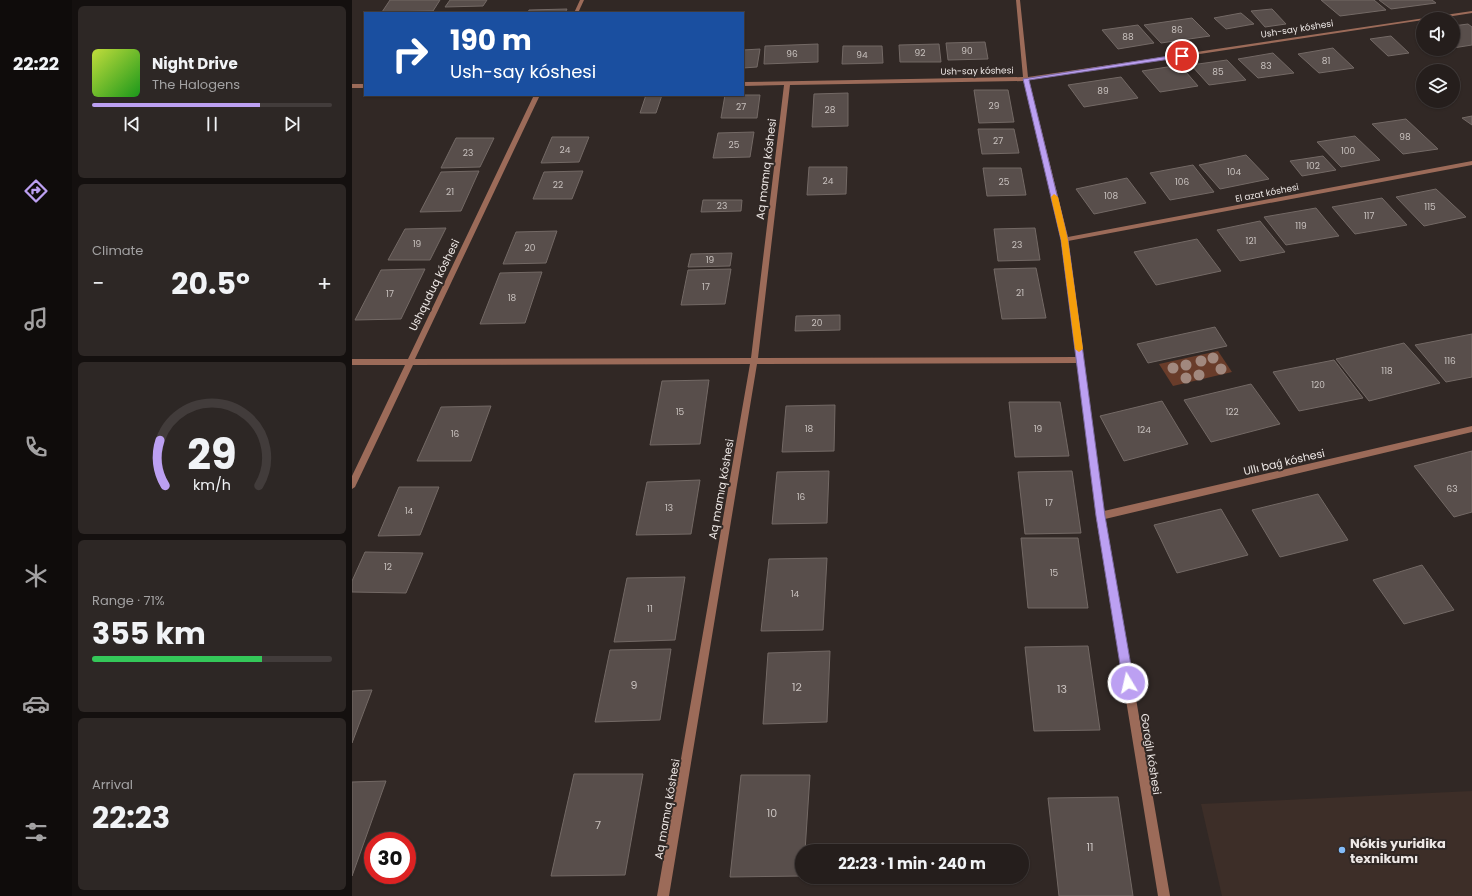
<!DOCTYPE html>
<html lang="en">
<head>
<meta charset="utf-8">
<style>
	:root { --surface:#251e1c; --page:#2d2725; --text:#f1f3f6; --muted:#a3a2a3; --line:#423c3b; --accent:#bca0f2 }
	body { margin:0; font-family:Poppins,sans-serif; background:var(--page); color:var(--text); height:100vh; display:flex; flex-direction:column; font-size:15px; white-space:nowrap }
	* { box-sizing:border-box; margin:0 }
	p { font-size:13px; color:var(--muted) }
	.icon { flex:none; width:22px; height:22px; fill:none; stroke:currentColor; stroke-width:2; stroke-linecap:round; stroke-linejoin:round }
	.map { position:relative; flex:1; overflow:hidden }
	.drawer { display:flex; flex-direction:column; gap:6px; padding:6px; background:#14100f; width:280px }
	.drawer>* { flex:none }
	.hud { position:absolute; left:12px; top:12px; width:380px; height:84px; border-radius:0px; box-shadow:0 1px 3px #0004,0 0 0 1px var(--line); background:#1a4fa0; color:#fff; overflow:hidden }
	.tools { position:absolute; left:1064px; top:12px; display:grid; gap:8px }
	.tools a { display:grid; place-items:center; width:44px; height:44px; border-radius:50%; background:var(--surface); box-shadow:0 1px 3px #0004,0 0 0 1px var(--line); font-size:20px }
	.speed { position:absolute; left:12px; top:832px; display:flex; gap:8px; font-size:20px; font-weight:700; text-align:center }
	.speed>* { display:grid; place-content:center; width:52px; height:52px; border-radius:50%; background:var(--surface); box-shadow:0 1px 3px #0004,0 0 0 1px var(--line); line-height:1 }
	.speed .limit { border:6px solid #d22; background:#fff; color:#111 }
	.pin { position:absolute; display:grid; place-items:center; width:34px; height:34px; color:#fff; margin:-17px; border:2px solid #fff; border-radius:50%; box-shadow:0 1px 4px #0007 }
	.me { position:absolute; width:44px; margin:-22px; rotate:351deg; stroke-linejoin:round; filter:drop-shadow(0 0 3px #0008) }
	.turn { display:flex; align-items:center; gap:14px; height:84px; padding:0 20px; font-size:18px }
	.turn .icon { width:52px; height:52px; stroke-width:2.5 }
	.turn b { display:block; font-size:28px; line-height:34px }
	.big { font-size:30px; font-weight:700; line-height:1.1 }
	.drawer .tile { flex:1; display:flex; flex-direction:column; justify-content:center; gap:6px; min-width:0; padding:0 14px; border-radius:6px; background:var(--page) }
	.drawer .dial { align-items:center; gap:0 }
	.dial svg { height:104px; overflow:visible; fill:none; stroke:var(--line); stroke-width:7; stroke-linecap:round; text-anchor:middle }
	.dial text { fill:var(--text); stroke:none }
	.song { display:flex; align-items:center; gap:12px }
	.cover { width:48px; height:48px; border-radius:6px; background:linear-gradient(135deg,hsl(70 70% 55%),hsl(120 70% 35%)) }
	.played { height:4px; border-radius:2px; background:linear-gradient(90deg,var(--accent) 70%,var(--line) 70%) }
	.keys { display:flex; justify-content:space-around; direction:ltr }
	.heat { display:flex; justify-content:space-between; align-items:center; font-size:22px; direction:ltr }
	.charge { height:6px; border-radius:3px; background:linear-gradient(90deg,#34c759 71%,var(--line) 0) }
	.trip { position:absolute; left:443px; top:844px; width:234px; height:40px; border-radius:20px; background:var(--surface); box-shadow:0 1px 3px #0004,0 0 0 1px var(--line); font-weight:700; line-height:40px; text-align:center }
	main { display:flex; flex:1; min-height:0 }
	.dock { display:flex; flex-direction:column; width:72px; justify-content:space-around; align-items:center; background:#0f0c0b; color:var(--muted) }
	.dock .icon { width:28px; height:28px }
	.dock .selected { color:var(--accent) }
	.dock b { font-size:18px; color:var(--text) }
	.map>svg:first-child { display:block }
</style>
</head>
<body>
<main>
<nav class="dock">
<b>22:22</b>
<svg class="icon selected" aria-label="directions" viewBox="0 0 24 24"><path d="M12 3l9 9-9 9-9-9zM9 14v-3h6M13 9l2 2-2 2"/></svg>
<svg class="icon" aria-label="music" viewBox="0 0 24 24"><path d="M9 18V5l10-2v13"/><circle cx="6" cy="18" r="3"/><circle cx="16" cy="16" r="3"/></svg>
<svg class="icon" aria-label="phone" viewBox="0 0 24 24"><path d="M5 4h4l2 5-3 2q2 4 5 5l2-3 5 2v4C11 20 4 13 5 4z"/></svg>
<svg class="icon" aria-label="climate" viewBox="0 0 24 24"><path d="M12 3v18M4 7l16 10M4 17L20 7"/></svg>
<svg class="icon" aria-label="car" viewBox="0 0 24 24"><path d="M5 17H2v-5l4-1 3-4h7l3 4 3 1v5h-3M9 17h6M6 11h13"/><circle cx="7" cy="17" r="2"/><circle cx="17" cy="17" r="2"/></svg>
<svg class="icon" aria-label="filters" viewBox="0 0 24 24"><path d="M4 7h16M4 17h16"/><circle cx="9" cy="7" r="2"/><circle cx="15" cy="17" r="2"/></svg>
</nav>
<section class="drawer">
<div class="tile">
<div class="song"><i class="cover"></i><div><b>Night Drive</b><p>The Halogens</p></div></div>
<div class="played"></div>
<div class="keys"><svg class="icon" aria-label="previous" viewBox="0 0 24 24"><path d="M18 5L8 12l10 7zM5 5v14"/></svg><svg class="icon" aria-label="pause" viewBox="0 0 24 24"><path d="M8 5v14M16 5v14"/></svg><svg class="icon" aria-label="next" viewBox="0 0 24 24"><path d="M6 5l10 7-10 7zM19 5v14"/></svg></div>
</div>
<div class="tile"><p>Climate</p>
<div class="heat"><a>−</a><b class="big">20.5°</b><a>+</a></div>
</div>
<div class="tile dial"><svg viewBox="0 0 100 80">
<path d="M14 69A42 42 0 1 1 86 69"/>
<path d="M14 69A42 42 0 0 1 10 34" stroke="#bca0f2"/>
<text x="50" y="56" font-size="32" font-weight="700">29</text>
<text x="50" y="72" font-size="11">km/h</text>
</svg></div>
<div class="tile"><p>Range · 71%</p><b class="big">355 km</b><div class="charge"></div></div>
<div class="tile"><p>Arrival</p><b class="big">22:23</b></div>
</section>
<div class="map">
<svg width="1120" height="896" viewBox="0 0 1120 896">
	<rect width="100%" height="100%" fill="#312825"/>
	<!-- built -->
	<path fill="#3d2e28" d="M1120 791V896H870L849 804Z"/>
	<!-- green -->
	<path fill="#693c2a" d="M866 351 880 372 821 386 807 364Z"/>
	<!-- building -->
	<g fill="#584e4b" stroke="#736965">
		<path d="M38 0H88L81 11 30 12Z"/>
		<path d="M98 0H135L131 6 93 7Z"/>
		<path d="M969 0H1022L1034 10 988 16Z"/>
		<path d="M1027 0H1080L1084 3 1039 9Z"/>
		<path d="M215 9 213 13H176L177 10Z"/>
		<path d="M920 9 934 24 913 27 899 11Z"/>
		<path d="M889 13 902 24 874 29 862 18Z"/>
		<path d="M840 18 858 36 809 43 792 25Z"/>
		<path d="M1116 24 1120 27V45L1101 48V26Z"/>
		<path d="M786 25 802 43 766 49 750 30Z"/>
		<path d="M1039 36 1057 53 1036 56 1018 39Z"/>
		<path d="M633 42 636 59 596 60 594 43Z"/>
		<path d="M466 44V62L412 64 413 46Z"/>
		<path d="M587 44 589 62H548L547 45Z"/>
		<path d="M491 46H530L531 63 490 64Z"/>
		<path d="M981 48 1002 68 967 73 946 54Z"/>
		<path d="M408 49 405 67 391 68V50Z"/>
		<path d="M921 53 942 73 906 78 886 59Z"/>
		<path d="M875 60 894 80 857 85 839 65Z"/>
		<path d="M828 65 846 86 808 92 790 71Z"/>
		<path d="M769 77 786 98 732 107 716 85Z"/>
		<path d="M622 90H656L662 122 627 123Z"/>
		<path d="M496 93V126L460 127 462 94Z"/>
		<path d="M294 95H310L304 113H288Z"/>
		<path d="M373 95H408L405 118H369Z"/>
		<path d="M1120 116V125L1110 118Z"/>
		<path d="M1054 119 1086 149 1051 154 1020 124Z"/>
		<path d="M626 129H662L667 153 630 154Z"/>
		<path d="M402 132 398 157 361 158 366 133Z"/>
		<path d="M1003 136 1028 160 989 167 965 142Z"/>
		<path d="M200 137H237L227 162 189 163Z"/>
		<path d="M104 138H142L128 167 89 168Z"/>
		<path d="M894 155 917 179 868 189 847 165Z"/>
		<path d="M971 156 984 170 950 176 938 161Z"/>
		<path d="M841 165 862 192 818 200 798 173Z"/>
		<path d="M457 167H495L494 194 455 195Z"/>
		<path d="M631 168H669L674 195 635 196Z"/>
		<path d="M127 171 109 211 68 212 89 172Z"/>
		<path d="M231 171 220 199H181L192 172Z"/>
		<path d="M775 178 794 203 742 214 724 189Z"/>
		<path d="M1084 189 1114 217 1072 226 1044 197Z"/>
		<path d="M1030 198 1055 225 1003 234 980 207Z"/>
		<path d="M351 200H390L389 211 349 212Z"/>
		<path d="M964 208 987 236 934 245 912 217Z"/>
		<path d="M908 221 933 252 888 261 865 230Z"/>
		<path d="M94 228 78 260H36L53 229Z"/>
		<path d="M683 228 688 260 646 261 642 229Z"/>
		<path d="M205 231 194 263 151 264 164 232Z"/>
		<path d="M845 239 869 271 804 285 782 252Z"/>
		<path d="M380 253 378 266 336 267 339 254Z"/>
		<path d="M684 268 694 318 650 319 642 269Z"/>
		<path d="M73 269 49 319 3 320 29 270Z"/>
		<path d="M379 269 373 304 329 305 336 270Z"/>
		<path d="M190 272 173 323 128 324 148 273Z"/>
		<path d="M488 315V330L443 331 444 316Z"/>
		<path d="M863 327 875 346 796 363 785 344Z"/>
		<path d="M1120 334V377L1094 382 1063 345Z"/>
		<path d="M1052 343 1088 383 1017 401 984 359Z"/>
		<path d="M982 360 1011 398 947 411 921 372Z"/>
		<path d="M357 380 348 444 298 445 310 381Z"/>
		<path d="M899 384 928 424 859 442 832 400Z"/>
		<path d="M810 401 836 444 772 461 748 416Z"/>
		<path d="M657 402H708L717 456 663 457Z"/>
		<path d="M483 405 482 451 430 452 434 406Z"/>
		<path d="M139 406 119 461H65L89 407Z"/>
		<path d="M1120 451V512L1102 517 1062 466Z"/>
		<path d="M477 471 475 523 420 524 425 472Z"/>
		<path d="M720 471 729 533 673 534 666 472Z"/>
		<path d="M348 480 339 534 284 535 295 482Z"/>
		<path d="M47 487H87L68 535 26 536Z"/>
		<path d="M966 494 996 540 928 557 900 510Z"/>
		<path d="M869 509 896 555 825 573 802 525Z"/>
		<path d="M669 538H726L736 608H676Z"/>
		<path d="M13 552 71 553 54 593 0 592V581Z"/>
		<path d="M475 558 471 630 409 631 417 559Z"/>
		<path d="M1070 565 1102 610 1052 624 1021 580Z"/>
		<path d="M333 577 323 640 262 642 275 578Z"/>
		<path d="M736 646 748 730 682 731 673 647Z"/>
		<path d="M319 649 308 720 243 722 258 650Z"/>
		<path d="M478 651 475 722 411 724 416 653Z"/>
		<path d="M20 690 0 743V691Z"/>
		<path d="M222 774H291L273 875 199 876Z"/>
		<path d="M389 775H458L453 851H450V876L378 877Z"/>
		<path d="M34 781 0 876V782Z"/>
		<path d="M766 797 781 896H707L696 798Z"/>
	</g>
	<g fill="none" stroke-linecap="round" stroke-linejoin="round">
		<!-- minor -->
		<g fill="#9c6b59" fill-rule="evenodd">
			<path d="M228 0H232L226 13H222Z"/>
			<path d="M664 0H668L676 77 1120 11V13L1082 19H1071V20L677 80 716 237 1120 161V165L716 241 752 511 1120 426V432L753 519 818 896H806L744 516 725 363 405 364 317 896H305L398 364 61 365 3 487 0 489V476L53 365H0V359H56L182 95H188L63 359 399 358 432 85 391 86V82L671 77ZM672 81 710 240 724 357 406 358 438 85Z"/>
			<rect x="0" y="84" width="13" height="4"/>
		</g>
	</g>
	<!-- trees -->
	<g fill="#a1887e">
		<circle cx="861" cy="358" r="5.5"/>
		<circle cx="849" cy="361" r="5.5"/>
		<circle cx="834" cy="365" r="5.5"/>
		<circle cx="821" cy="368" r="5.5"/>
		<circle cx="869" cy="369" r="5.5"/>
		<circle cx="847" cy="375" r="5.5"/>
		<circle cx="834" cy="378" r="5.5"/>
	</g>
	<!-- route -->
	<path fill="#bca0f2" stroke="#7a689d" d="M830 54H832V57L677 80 716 240 753 516 782 683 780 687 776 689 772 687 771 683 744 516 709 240 671 79Z"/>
	<!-- slow -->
	<path fill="#f59e0b" d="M702 194 706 197 716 240 731 349 727 352 723 349 709 240 699 197Z"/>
	<!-- markers -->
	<circle fill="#83bcfa" stroke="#312825" stroke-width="1.5" cx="990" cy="850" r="4"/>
	<g text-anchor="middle" stroke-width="4" stroke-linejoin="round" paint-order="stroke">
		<!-- far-street labels -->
		<g font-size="9" fill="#ede7e5" stroke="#312825">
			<text transform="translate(945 29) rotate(-9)" y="3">Ush-say kóshesi</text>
			<text transform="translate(625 71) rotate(-1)" y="3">Ush-say kóshesi</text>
			<text transform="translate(915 193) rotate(-11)" y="3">El azat kóshesi</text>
		</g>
		<!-- number labels -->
		<g font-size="9" fill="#c8c1be">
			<text x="825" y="33">86</text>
			<text x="776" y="40">88</text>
			<text x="615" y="54">90</text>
			<text x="568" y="56">92</text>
			<text x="440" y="57">96</text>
			<text x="510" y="58">94</text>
			<text x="974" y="64">81</text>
			<text x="914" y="69">83</text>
			<text x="866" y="75">85</text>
			<text x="751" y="94">89</text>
			<text x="642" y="109">29</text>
			<text x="389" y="110">27</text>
			<text x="478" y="113">28</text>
			<text x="1053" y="140">98</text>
			<text x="646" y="144">27</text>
			<text x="382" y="148">25</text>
			<text x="213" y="153">24</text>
			<text x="996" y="154">100</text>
			<text x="116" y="156">23</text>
			<text x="961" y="169">102</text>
			<text x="882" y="175">104</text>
			<text x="476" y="184">24</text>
			<text x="652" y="185">25</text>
			<text x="830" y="185">106</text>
			<text x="206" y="188">22</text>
			<text x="98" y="195">21</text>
			<text x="759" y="199">108</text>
			<text x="370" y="209">23</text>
			<text x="1078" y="210">115</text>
			<text x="1017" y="219">117</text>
			<text x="949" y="229">119</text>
			<text x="899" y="244">121</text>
			<text x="65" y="247">19</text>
			<text x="665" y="248">23</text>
			<text x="178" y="251">20</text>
			<text x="358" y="263">19</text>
			<text x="354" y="290">17</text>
			<text x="668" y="296">21</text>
			<text x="38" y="297">17</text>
			<text x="160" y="301">18</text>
			<text x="465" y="326">20</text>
			<text x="1098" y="364">116</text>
			<text x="1035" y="374">118</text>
			<text x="966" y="388">120</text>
			<text x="328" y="415">15</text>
			<text x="880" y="415">122</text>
			<text x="457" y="432">18</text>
			<text x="686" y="432">19</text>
			<text x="792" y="433">124</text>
			<text x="103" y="437">16</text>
			<text x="1100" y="492">63</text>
			<text x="449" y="500">16</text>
			<text x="697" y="506">17</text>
			<text x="317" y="511">13</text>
			<text x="57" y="514">14</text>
			<text x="36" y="570">12</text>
			<text x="702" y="576">15</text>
			<text x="443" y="597">14</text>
			<text x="298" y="612">11</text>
		</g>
		<!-- street labels -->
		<g font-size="11" fill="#ede7e5" stroke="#312825">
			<text transform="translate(414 169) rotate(-83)" y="4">Aq mamıq kóshesi</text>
			<text transform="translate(82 285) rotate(-64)" y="4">Ushquduq kóshesi</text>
			<text transform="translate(932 462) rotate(-13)" y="4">Ullı baǵ kóshesi</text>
			<text transform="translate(369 489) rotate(-80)" y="4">Aq mamıq kóshesi</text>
			<text transform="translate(799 754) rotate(81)" y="4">Goroǵlı kóshesi</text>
			<text transform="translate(315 809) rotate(-80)" y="4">Aq mamıq kóshesi</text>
		</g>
		<!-- near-number labels -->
		<g font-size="11" fill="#c8c1be">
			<text x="282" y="689">9</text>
			<text x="445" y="691">12</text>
			<text x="710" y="693">13</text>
			<text x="420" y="817">10</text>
			<text x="246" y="829">7</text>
			<text x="738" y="851">11</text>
		</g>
		<!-- near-poi labels -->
		<g font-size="13" font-weight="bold" fill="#ede7e5" stroke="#312825" text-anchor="start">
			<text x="998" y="848">Nókis yuridika<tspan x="998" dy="15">texnikumı</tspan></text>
		</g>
	</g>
</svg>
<div class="tools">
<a><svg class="icon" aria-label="sound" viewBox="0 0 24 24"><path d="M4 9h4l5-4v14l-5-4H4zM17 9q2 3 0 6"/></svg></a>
<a><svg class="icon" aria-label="layers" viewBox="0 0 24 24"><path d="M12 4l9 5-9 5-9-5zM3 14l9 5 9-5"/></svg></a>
</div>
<div class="speed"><div class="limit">30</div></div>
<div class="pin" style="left:830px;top:56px;background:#d93025"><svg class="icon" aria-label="arrive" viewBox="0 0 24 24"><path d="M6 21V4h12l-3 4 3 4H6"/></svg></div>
<svg class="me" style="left:776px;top:683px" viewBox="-20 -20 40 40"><circle r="17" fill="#bca0f2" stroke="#fff" stroke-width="3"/><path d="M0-11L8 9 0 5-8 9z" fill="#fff"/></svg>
<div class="trip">22:23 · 1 min · 240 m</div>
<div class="hud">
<div class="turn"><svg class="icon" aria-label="right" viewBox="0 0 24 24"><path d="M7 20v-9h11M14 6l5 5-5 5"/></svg><div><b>190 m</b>Ush-say kóshesi</div></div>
</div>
</div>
</main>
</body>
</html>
